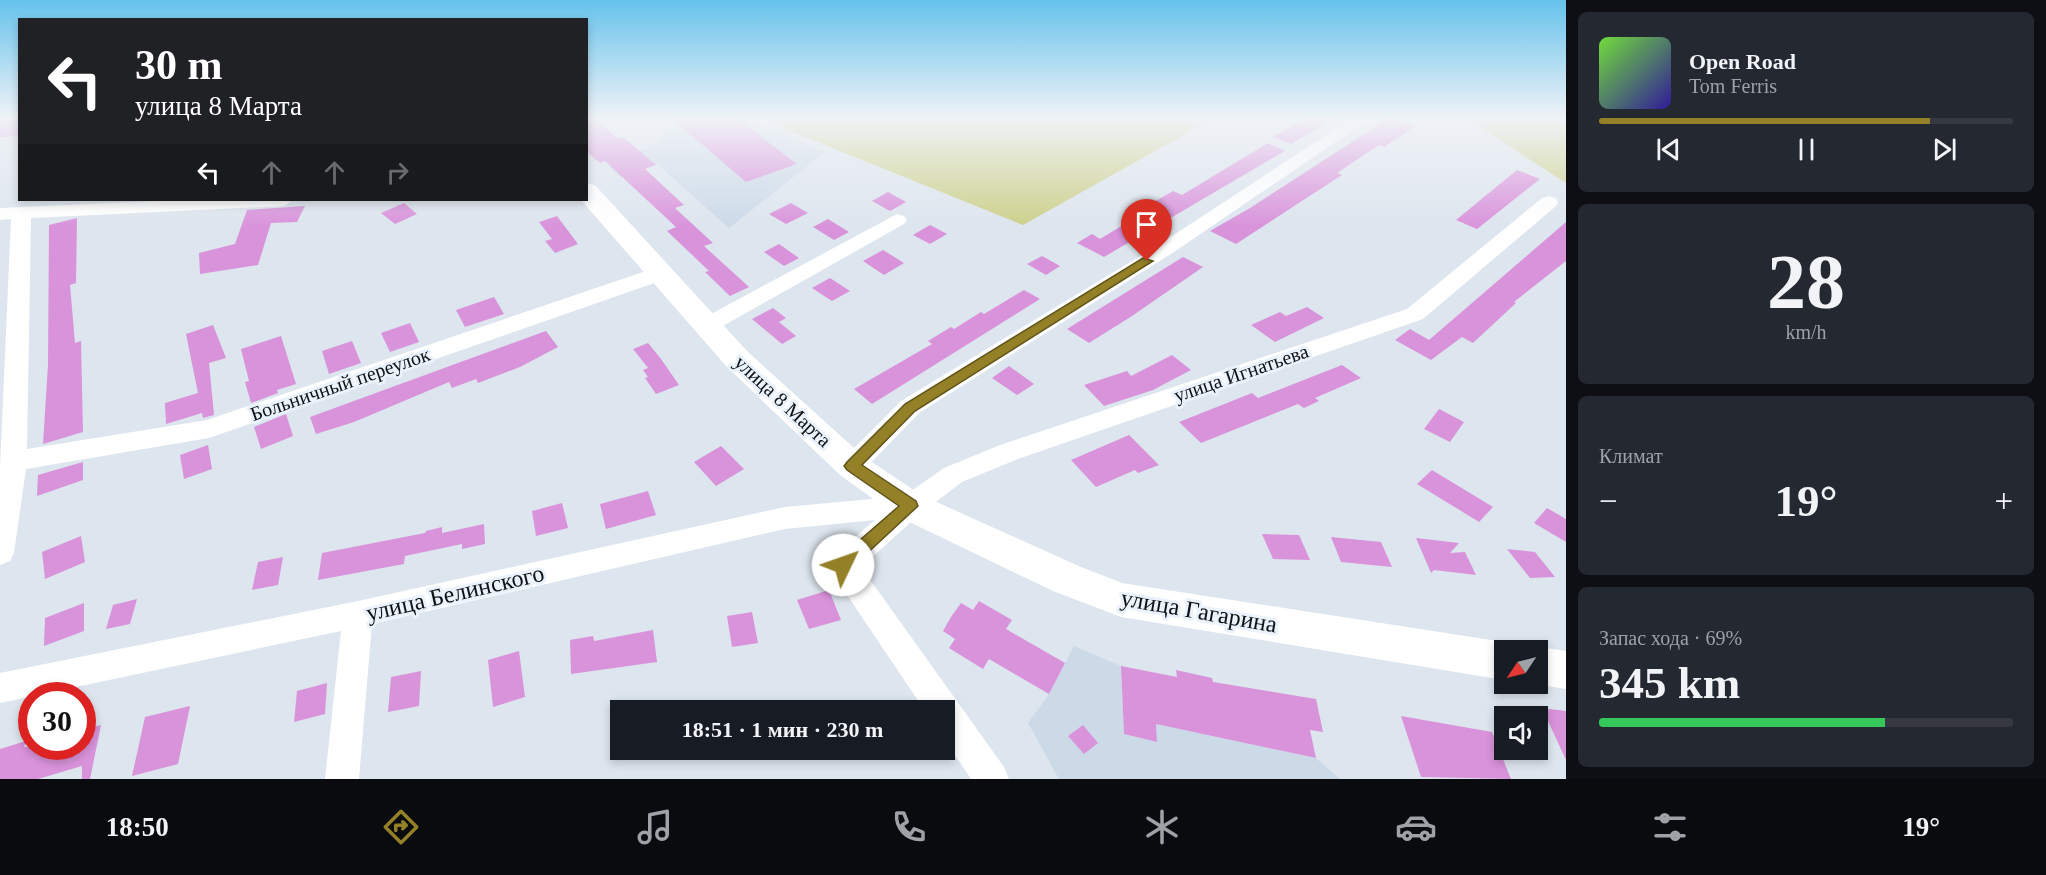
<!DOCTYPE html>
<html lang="ru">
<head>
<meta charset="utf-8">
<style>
	:root { --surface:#171b24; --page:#242831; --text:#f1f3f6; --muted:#9ea1a6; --line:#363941; --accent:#938027 }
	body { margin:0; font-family:"Times New Roman",serif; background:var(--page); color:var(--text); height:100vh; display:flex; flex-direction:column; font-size:22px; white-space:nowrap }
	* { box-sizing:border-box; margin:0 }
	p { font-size:20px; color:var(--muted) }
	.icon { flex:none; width:33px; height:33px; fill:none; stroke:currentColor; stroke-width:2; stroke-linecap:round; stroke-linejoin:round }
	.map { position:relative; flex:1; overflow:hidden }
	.sheet { display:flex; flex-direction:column; gap:12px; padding:12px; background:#0d0f14; width:480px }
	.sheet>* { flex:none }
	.top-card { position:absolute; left:18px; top:18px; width:570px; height:183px; border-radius:0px; box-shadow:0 3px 9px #0003; background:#202124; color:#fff; overflow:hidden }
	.needle { width:39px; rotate:235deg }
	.buttons { position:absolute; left:1494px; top:640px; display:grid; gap:12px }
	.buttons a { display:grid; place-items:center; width:54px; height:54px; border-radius:0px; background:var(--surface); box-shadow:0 3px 9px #0003; font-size:30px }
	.speed { position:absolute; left:18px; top:682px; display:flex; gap:12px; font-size:30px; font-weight:700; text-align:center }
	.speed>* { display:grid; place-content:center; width:78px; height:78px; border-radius:50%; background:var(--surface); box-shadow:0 3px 9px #0003; line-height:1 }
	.speed .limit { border:9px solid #d22; background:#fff; color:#111 }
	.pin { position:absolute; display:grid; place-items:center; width:51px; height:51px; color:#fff; margin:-62px -26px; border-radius:50% 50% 50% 0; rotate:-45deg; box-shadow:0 0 6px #0007 }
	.pin .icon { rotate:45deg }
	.me { position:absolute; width:66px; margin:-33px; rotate:48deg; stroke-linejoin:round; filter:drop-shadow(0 0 4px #0008) }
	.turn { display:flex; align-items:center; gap:21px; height:126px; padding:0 18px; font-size:27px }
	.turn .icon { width:78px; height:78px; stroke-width:2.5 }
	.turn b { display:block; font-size:42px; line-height:51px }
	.lanes { display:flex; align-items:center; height:57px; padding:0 18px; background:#0003; justify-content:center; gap:30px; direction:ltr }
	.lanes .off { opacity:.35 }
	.big { font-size:45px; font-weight:700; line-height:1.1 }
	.sheet .card { flex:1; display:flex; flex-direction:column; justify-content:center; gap:9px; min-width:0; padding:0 21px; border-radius:9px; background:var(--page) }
	.sheet .dial { align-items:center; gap:0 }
	.dial b { font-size:78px; line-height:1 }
	.song { display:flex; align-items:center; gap:18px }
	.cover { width:72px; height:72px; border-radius:9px; background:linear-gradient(135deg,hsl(100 70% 55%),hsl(250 70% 35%)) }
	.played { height:6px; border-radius:3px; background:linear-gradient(90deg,var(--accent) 80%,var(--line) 80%) }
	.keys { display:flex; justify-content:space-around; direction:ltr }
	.heat { display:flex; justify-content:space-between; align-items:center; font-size:33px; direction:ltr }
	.charge { height:9px; border-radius:4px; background:linear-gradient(90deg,#34c759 69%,var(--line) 0) }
	.trip { position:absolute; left:610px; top:700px; width:345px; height:60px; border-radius:0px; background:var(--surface); box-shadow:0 3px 9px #0003; font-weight:700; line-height:60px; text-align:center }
	.menu { display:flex; height:96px; justify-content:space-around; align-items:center; background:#090b0e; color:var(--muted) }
	.menu .icon { width:42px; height:42px }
	.menu .current { color:var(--accent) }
	.menu b { font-size:27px; color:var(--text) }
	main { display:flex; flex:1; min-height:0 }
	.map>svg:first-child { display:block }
</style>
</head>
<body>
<main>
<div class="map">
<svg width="1566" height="779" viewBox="0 0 1566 779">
	<rect width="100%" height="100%" fill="#dde5ee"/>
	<!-- built -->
	<g fill="#ccdae8">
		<path d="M709 118H745L825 152 729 228 657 164 620 177 605 162 654 146 669 129Z"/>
		<path d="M1074 646 1121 666 1124 734 1157 742 1156 724 1316 758 1340 779H1059L1028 723 1049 694Z"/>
	</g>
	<!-- green -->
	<g fill="#ccd08a">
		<path d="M758 118H1214L1023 225Z"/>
		<path d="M1466 118H1566V183Z"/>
	</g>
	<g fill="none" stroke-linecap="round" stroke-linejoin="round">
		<!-- stream -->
		<path stroke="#44d7f3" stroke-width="4" d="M1560 118 1566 120"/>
	</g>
	<!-- building -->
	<g fill="#d993db">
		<path d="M0 118H20V136L0 137Z"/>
		<path d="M586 118H595L618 139 623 137 656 165 645 169 684 205 675 208 713 243 704 246 749 287 730 296 705 272 709 271 667 231 676 227 605 161 600 163 586 151Z"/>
		<path d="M671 118H737L797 164 746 182Z"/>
		<path d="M1306 118H1335L1291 144 1273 137Z"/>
		<path d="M1389 118 1416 126 1384 147 1379 145 1337 173 1342 175 1236 244 1210 231 1250 208Z"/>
		<path d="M1268 143 1285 151 1104 257 1077 243 1092 234 1100 239 1146 211 1142 209 1173 191 1182 195Z"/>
		<path d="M1517 170 1540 179 1477 229 1456 220Z"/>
		<path d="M888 192 906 202 890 211 872 201Z"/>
		<path d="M404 203 417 214 395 224 381 213Z"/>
		<path d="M791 203 808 213 786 224 769 214Z"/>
		<path d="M305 206 297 222 271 223 258 265 200 274 199 253 235 244 247 210Z"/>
		<path d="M557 216 578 244 555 253 545 241 552 239 539 222Z"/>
		<path d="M77 218 76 283 70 285 75 343 81 341 83 432 43 444 48 365 49 225Z"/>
		<path d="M828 219 849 232 834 240 813 227Z"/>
		<path d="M1566 222V261L1514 302 1516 303 1473 343 1462 337 1431 360 1395 340 1410 329 1429 340Z"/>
		<path d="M930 225 947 234 930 244 913 235Z"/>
		<path d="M779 244 799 258 784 266 764 252Z"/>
		<path d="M883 250 904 263 884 275 863 261Z"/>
		<path d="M1042 256 1060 266 1046 275 1027 264Z"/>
		<path d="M1183 257 1203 267 1132 316 1089 343 1067 329Z"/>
		<path d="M830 278 850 291 832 301 812 288Z"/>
		<path d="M1024 290 1040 299 872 404 854 389 932 344 928 341 951 327 954 329 981 312 984 314Z"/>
		<path d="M494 297 504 314 465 327 456 310Z"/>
		<path d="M1307 307 1324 318 1275 342 1251 325 1280 312 1286 316Z"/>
		<path d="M773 308 786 318 779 322 796 336 782 344 752 319Z"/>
		<path d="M410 323 419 342 390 352 381 333Z"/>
		<path d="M213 325 226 358 209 363 214 415 203 418 202 413 166 424 165 403 198 393 186 334Z"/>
		<path d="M546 331 558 347 520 367 478 383 476 379 452 388 449 382 354 422 316 434 310 417Z"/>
		<path d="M281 336 296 384 277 390 278 393 251 403 245 382 249 381 241 349Z"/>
		<path d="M352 341 361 363 329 374 322 351Z"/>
		<path d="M648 343 661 359 679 385 656 394 645 378 648 377 643 370 648 368 633 349Z"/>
		<path d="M1172 355 1191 370 1153 390 1104 406 1084 385 1127 371 1131 376Z"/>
		<path d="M1342 365 1361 378 1315 398 1319 401 1304 408 1298 404 1201 443 1179 422 1252 393 1258 398Z"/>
		<path d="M1009 366 1034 384 1017 395 992 378Z"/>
		<path d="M1439 409 1464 422 1450 442 1424 429Z"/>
		<path d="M286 414 293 436 261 449 254 427Z"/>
		<path d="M1129 435 1159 465 1138 473 1135 470 1096 487 1071 460Z"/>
		<path d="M208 445 212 469 184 479 180 455Z"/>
		<path d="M721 446 744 469 716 486 694 462Z"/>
		<path d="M83 462V480L37 496 38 475Z"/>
		<path d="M1432 470 1493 507 1479 522 1417 484Z"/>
		<path d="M648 491 656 515 606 529 600 504Z"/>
		<path d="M562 503 568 528 536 536 532 511Z"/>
		<path d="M1547 508 1566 519V542L1534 523Z"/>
		<path d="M484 524 485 544 462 549V544L405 556 404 564 318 580 322 553 425 533 426 531 442 527V533Z"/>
		<path d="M1262 534 1299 535 1310 560 1273 559Z"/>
		<path d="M81 536 85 562 45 579 42 552Z"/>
		<path d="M1331 537 1381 542 1392 567 1341 562Z"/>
		<path d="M1416 538 1459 543 1450 553 1465 552 1476 575 1434 570 1431 573Z"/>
		<path d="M1507 549 1535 552 1555 577 1530 578Z"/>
		<path d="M283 557 278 585 252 590 258 562Z"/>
		<path d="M829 590 841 620 809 629 797 600Z"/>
		<path d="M137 599 130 624 106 629 113 605Z"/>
		<path d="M979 601 1012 620 1006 629 1065 663 1049 694 989 659 983 669 949 648 955 639 943 631 951 617 961 603 973 610Z"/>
		<path d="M84 603V631L44 646 45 618Z"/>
		<path d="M752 612 758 643 732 647 727 616Z"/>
		<path d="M653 630 657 662 571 674 570 640 593 636 594 641Z"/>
		<path d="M519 651 525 697 493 707 488 660Z"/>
		<path d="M1121 666 1177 677 1176 670 1212 678 1213 682 1316 699 1323 732 1310 730 1316 758 1156 724 1157 742 1124 734Z"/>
		<path d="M421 671 419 706 388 712 391 677Z"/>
		<path d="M327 683 325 714 294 722 297 691Z"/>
		<path d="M190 706 178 764 132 776 145 717Z"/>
		<path d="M1542 708 1566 711V760Z"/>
		<path d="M1401 716 1492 732 1511 779 1421 777Z"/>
		<path d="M101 725 90 779H82V766L38 779H0V749L26 741 24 747H82V730Z"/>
		<path d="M1083 725 1098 743 1084 754 1068 736Z"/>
	</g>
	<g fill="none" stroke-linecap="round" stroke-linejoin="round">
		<!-- minor -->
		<g fill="#fff" fill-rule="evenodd">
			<path d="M1352 118H1371L1174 252 919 413 861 473 852 476 843 473 839 466 843 459 901 401 1160 244Z"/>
			<path d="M1549 196 1556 198 1558 202 1556 206 1423 319 1018 459 962 482 920 514 861 567 1004 767 1009 779H971L945 740V711H925L833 574 829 565 833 556 875 520 785 529 372 624 359 779H325L341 631 0 703V673L358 601 785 507 904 496 944 468 1000 445 1407 309 1542 198Z"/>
			<path d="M179 200H293L284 206 31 218 27 449 207 420 652 269H666L669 274 666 279 209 438 26 469 14 553 10 561 0 565V467L11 219 0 220V208Z"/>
			<path d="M897 214 904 216 907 220 904 224 714 331 706 333 698 331 695 326 698 321Z"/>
		</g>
		<!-- major -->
		<g fill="#fff" fill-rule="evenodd">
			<path d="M586 183 595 185 748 352 864 457 923 496 1081 567 1122 583 1504 642 1519 647 1520 651H1504V680L1121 617 1053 591 897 516 840 475 726 366 581 200H586Z"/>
			<path d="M1538 647 1566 651V689L1535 684H1538V651H1527Z"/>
		</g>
	</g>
	<!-- sky -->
	<linearGradient id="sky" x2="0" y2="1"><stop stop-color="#66c2ec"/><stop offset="0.52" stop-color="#f0f3f7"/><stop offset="1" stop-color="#f0f3f7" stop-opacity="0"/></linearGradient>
	<rect width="1566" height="227" fill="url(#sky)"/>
	<!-- route -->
	<path fill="#938027" stroke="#605319" stroke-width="1.5" d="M1143 258 1153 261 915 411 862 465 916 501 918 506 849 570H837L835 565 837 560 899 506 847 470 844 466 847 462 905 404Z"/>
	<g text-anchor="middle" stroke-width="6" stroke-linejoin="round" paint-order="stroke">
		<!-- street labels -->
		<g font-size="20" fill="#0f1215" stroke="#eaf2fb">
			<text transform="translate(1241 373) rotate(-19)" y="7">улица Игнатьева</text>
			<text transform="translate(340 384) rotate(-19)" y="7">Больничный переулок</text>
			<text transform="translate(783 401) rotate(43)" y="7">улица 8 Марта</text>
		</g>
		<!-- near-street labels -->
		<g font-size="24" fill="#0f1215" stroke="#eaf2fb">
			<text transform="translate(455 593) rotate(-13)" y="8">улица Белинского</text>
			<text transform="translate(1199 611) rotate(10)" y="8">улица Гагарина</text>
		</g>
	</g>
</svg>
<div class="buttons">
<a><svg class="needle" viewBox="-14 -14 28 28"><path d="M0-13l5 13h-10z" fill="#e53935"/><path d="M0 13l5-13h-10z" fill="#9ea1a6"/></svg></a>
<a><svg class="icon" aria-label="sound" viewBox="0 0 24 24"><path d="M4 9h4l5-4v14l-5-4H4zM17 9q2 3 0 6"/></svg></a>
</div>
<div class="speed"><div class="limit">30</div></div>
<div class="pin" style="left:1147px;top:261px;background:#d93025"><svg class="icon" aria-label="arrive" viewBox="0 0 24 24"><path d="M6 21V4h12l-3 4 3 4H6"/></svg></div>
<svg class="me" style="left:843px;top:565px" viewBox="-20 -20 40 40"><circle r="19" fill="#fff"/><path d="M0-13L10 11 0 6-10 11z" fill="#938027"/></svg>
<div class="trip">18:51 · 1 мин · 230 m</div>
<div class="top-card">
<div class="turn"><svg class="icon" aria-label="left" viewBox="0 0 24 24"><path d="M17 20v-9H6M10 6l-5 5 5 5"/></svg><div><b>30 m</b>улица 8 Марта</div></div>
<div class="lanes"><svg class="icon" aria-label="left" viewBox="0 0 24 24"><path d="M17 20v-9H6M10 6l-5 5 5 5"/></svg><svg class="icon off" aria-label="ahead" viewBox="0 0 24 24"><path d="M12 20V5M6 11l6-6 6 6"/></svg><svg class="icon off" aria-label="ahead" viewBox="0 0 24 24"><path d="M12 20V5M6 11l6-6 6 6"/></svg><svg class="icon off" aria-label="right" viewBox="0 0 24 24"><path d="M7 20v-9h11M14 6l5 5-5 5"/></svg></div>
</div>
</div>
<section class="sheet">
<div class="card">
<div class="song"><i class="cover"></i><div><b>Open Road</b><p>Tom Ferris</p></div></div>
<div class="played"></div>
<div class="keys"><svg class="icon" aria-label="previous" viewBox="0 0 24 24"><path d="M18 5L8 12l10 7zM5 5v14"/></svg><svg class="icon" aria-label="pause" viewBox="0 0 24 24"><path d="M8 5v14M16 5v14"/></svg><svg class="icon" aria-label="next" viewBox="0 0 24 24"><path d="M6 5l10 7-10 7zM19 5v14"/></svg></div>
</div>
<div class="card dial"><b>28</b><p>km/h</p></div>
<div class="card"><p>Климат</p>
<div class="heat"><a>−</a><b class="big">19°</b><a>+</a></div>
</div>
<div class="card"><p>Запас хода · 69%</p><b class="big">345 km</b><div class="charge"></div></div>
</section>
</main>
<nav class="menu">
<b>18:50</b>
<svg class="icon current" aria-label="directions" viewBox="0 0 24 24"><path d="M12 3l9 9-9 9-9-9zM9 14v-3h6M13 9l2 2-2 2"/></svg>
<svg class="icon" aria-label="music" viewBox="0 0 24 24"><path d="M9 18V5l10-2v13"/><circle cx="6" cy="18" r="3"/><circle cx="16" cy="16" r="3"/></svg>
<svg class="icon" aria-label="phone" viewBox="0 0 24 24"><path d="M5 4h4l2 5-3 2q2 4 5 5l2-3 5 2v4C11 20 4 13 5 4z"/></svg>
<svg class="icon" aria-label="climate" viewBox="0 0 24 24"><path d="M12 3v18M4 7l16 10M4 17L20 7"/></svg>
<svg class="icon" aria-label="car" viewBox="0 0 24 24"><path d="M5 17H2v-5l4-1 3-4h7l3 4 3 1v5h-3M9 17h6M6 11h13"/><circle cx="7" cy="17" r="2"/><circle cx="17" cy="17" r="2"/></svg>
<svg class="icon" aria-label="filters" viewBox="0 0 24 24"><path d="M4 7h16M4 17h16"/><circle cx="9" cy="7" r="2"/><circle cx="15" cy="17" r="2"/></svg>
<b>19°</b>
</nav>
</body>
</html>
